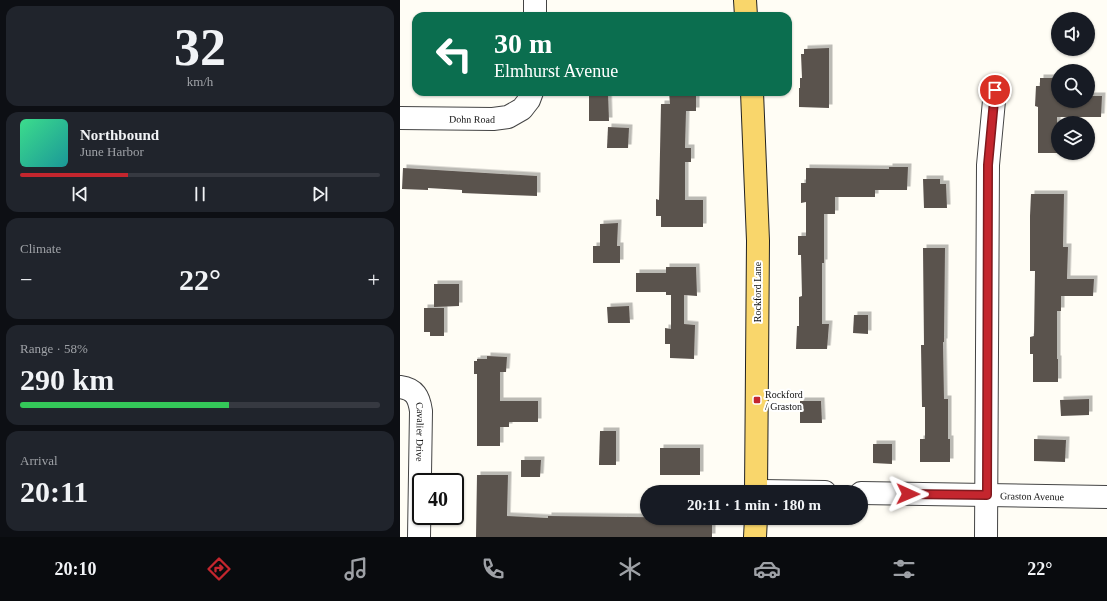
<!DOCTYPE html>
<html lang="en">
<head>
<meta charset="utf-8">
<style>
	:root { --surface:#171b24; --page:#20242c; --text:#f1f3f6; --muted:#9ea1a6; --line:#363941; --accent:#c4262e }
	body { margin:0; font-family:"Times New Roman",serif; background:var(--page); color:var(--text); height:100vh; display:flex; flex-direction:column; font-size:15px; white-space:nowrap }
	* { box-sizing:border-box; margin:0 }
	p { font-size:13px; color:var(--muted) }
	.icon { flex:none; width:22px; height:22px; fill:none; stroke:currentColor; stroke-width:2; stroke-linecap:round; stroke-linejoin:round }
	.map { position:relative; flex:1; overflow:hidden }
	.details { display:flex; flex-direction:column; gap:6px; padding:6px; background:#0d0f14; width:400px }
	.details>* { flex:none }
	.top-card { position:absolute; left:12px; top:12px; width:380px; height:84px; border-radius:12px; box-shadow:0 1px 3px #0004; background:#0b6e4f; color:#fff; overflow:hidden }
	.fabs { position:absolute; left:651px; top:12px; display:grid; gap:8px }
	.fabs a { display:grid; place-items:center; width:44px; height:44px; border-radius:50%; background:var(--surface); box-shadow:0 1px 3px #0004; font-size:20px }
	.speed { position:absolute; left:12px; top:473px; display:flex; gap:8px; font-size:20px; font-weight:700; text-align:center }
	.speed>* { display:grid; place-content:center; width:52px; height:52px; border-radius:50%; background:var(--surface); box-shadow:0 1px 3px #0004; line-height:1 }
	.speed .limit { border:2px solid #111; border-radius:6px; background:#fff; color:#111 }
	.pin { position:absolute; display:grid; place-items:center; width:34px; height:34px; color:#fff; margin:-17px; border:2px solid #fff; border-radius:50%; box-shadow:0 1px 4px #0007 }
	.me { position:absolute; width:44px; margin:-22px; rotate:91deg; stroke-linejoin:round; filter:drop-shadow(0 0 3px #0008) }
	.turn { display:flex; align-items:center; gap:14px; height:84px; padding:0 16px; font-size:18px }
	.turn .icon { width:52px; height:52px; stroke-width:2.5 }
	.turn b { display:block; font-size:28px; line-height:34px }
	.big { font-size:30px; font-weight:800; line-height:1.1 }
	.details .tile { flex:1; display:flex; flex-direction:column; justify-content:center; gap:6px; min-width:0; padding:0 14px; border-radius:12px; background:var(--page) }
	.details .dial { align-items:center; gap:0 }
	.dial b { font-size:52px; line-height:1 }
	.song { display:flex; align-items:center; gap:12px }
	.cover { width:48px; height:48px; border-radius:6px; background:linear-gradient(135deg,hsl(150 70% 55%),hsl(180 70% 35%)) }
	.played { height:4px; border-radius:2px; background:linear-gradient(90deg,var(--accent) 30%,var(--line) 30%) }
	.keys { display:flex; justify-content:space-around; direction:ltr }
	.heat { display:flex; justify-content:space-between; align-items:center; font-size:22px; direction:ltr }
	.charge { height:6px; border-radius:3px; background:linear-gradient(90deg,#34c759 58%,var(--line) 0) }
	.trip { position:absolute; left:240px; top:485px; width:228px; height:40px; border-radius:20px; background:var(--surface); box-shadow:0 1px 3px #0004; font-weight:800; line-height:40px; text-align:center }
	.menu { display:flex; height:64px; justify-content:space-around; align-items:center; background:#090b0e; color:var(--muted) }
	.menu .icon { width:28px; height:28px }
	.menu .on { color:var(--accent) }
	.menu b { font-size:18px; color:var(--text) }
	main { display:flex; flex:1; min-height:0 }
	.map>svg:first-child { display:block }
</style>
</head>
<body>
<main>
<section class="details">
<div class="tile dial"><b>32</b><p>km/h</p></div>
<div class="tile">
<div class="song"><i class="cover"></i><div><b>Northbound</b><p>June Harbor</p></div></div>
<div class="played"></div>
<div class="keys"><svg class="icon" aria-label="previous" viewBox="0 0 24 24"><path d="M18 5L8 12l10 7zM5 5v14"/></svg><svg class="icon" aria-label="pause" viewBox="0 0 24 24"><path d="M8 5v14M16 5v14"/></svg><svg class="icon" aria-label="next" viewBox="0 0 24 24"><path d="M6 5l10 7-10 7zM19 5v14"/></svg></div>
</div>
<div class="tile"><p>Climate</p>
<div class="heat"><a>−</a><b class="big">22°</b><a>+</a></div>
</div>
<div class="tile"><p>Range · 58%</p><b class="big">290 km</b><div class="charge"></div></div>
<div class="tile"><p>Arrival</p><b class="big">20:11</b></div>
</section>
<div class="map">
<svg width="707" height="537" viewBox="0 0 707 537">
	<defs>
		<filter id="shadow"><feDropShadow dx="3.5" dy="-3.5" stdDeviation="0" flood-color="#0004"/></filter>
	</defs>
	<rect width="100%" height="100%" fill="#fffdf5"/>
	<!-- building -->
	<g fill="#5a524d" filter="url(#shadow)">
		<path d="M429 48V108L399 107V88H400V78H402L401 54H404V49Z"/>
		<path d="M640 78H658V101H688V96H702L701 117H657L658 153H638V107L635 106 636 86H640Z"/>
		<path d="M189 92H208L209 121H189Z"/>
		<path d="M269 92H296V111H286L285 148H291V162H285V200H303V227H261V216H256V199L259 200 261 104H270Z"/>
		<path d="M208 127 229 128 228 148H207Z"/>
		<path d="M489 167H508L507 190H475V197H435V214H424V263H422V324H429L427 349H396L397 326H399V297L402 296 401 255H398V236H406V202L401 203V183H406V168L489 169Z"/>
		<path d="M3 168 137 176V196L62 193V190L28 188V190L2 189Z"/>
		<path d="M523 179H540V184H546L547 208H524Z"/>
		<path d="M631 194H664L663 247H668L667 279H694L693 296H661V311H657V359H658V382H633V354H630V337L634 336 635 271H630V216Z"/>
		<path d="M218 223 217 246H220V263H193V246H200V224Z"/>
		<path d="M523 248H545L544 342H543L544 399H548V439H550V462H520V439H525V407H522L521 345H524Z"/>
		<path d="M266 267H296L297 296 284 295V324L295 325 294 359 270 358V344H265V328L271 329V295H266V292H236V273H266Z"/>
		<path d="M34 284H59V306L34 307Z"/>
		<path d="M229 306 230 323H208L207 307Z"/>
		<path d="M24 308H44V336H30V332H24Z"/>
		<path d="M454 315H468V334L453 333Z"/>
		<path d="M87 356 107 357 106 372H100V401H138V422H109V427H100V446H77V374H74V361H77V359H87Z"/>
		<path d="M689 399V415L661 416 660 400Z"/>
		<path d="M400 401H421L422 423H400Z"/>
		<path d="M200 431H216V465H199Z"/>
		<path d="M634 439 666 440 665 462 634 461Z"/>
		<path d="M473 444H492V464L473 463Z"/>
		<rect x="260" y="448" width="40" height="27"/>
		<path d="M121 460H141L140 477H121Z"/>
		<path d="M77 475H108L107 516 148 518V516L312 518V537H76Z"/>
	</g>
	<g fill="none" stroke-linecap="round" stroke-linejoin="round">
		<!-- minor casing -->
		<g stroke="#444" stroke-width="24">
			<g id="minor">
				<path d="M135 16V0"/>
				<path id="s1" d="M0 118 93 119 108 117 122 109 129 100 132 92"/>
				<path id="s2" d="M0 387C15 389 19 397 21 411L19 537"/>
				<path d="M356 491 425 492"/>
				<path id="s3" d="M461 493 707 497"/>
				<path d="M586 537 588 165 595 90"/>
			</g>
		</g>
		<!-- major casing -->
		<g stroke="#222" stroke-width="24">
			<g id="major">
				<path d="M345 0 346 16"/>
				<path d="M352 92 358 241 356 492"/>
				<path d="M355 537 356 518"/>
			</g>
		</g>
		<!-- minor -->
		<use href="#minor" stroke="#fff" stroke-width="22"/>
		<!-- major -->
		<use href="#major" stroke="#f9d66b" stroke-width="22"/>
	</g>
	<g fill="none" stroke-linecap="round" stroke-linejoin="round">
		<!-- route casing -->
		<g stroke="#7f191e" stroke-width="10">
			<path id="route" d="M508 494 587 495 588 165 595 90"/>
		</g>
		<!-- route -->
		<use href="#route" stroke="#c4262e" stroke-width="7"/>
	</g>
	<!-- markers -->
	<rect fill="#c4262e" stroke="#fff" stroke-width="1.5" x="353" y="396" width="8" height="8" rx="2"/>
	<g text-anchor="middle" stroke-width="4" stroke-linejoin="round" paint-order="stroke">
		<!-- street labels -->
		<g font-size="10" fill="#111" stroke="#fff">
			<text dy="4" stroke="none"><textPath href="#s1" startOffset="72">Dohn Road</textPath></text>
			<text transform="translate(357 292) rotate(-90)" y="4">Rockford Lane</text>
			<text dy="4" stroke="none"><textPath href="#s2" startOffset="56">Cavalier Drive</textPath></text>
			<text dy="4" stroke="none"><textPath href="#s3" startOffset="171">Graston Avenue</textPath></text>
		</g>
		<!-- poi labels -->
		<g font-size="10" fill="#111" stroke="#fff" text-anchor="start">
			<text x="365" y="398">Rockford<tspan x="365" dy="12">/ Graston</tspan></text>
		</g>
	</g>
</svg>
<div class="fabs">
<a><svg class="icon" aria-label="sound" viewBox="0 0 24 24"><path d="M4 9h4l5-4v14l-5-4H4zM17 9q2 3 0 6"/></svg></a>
<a><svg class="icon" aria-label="search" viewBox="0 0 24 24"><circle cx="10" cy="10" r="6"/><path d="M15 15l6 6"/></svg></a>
<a><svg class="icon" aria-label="layers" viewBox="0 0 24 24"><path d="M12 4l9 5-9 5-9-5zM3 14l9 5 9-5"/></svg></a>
</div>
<div class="speed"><div class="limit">40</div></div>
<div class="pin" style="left:595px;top:90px;background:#d93025"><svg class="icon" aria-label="arrive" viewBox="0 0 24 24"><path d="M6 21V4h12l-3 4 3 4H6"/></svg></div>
<svg class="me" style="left:508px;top:494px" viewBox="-20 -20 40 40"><path d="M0-17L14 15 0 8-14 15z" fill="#c4262e" stroke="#fff" stroke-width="4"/></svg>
<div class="trip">20:11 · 1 min · 180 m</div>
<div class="top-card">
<div class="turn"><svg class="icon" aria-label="left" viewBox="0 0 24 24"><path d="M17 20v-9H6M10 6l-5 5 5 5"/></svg><div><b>30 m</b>Elmhurst Avenue</div></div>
</div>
</div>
</main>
<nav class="menu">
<b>20:10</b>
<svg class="icon on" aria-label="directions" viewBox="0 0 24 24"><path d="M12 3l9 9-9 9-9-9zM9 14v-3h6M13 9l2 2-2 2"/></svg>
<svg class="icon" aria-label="music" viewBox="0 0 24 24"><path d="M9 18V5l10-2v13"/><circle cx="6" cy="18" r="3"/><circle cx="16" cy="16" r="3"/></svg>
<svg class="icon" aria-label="phone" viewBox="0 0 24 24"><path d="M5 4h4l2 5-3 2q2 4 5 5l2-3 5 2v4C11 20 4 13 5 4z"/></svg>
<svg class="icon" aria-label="climate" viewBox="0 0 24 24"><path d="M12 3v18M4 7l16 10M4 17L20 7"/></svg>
<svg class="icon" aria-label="car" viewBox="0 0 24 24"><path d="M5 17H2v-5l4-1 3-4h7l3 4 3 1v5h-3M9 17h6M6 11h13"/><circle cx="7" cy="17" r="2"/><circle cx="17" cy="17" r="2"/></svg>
<svg class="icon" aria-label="filters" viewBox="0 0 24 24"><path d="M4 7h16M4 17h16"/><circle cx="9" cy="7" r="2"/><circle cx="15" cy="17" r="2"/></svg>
<b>22°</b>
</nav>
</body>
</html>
